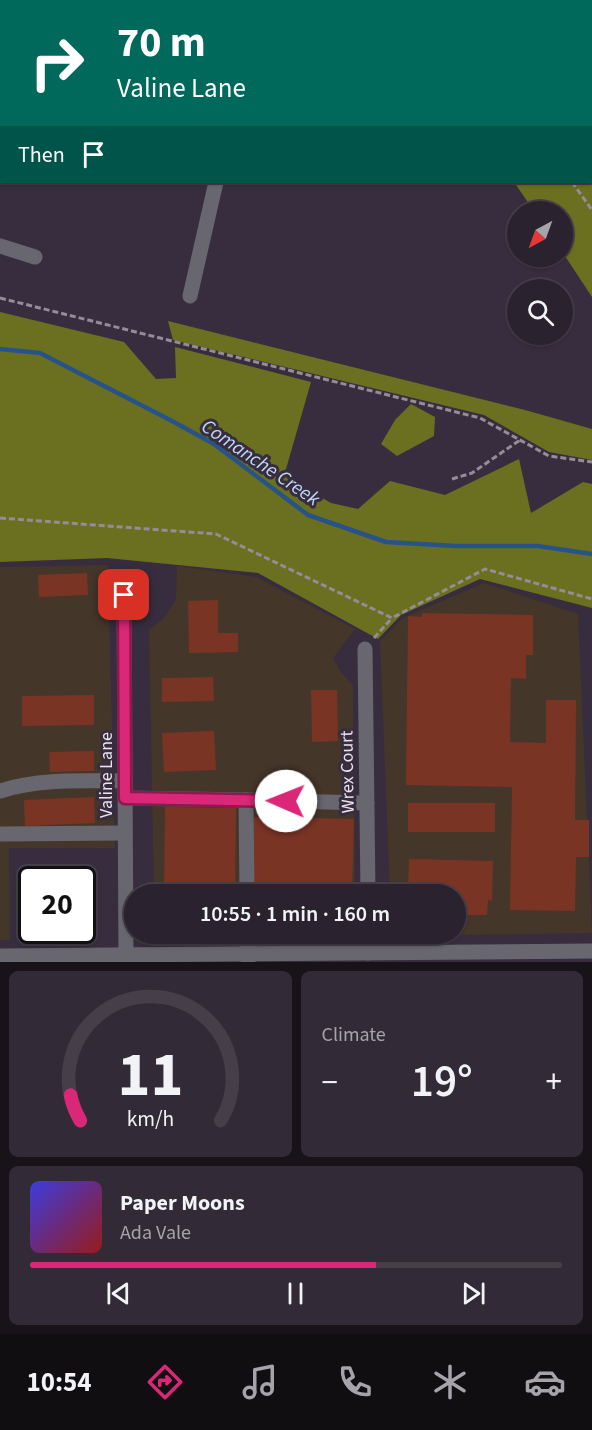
<!DOCTYPE html>
<html lang="en">
<head>
<meta charset="utf-8">
<style>
	:root { --surface:#2a222e; --page:#322a36; --text:#f1f3f6; --muted:#a5a4aa; --line:#463f4a; --accent:#db2777 }
	body { margin:0; font-family:"Source Sans 3",sans-serif; background:var(--page); color:var(--text); height:100vh; display:flex; flex-direction:column; font-size:22px; white-space:nowrap }
	* { box-sizing:border-box; margin:0 }
	p { font-size:20px; color:var(--muted) }
	.icon { flex:none; width:33px; height:33px; fill:none; stroke:currentColor; stroke-width:2; stroke-linecap:round; stroke-linejoin:round }
	.map { position:relative; height:962px; overflow:hidden }
	.side { display:flex; flex-direction:column; gap:9px; padding:9px; background:#171319; flex:1 }
	.side>* { flex:none }
	.top-card { position:absolute; left:0px; top:0px; width:592px; height:183px; box-shadow:0 2px 4px #0004,0 0 0 2px var(--line); background:#00695c; color:#fff; overflow:hidden }
	.needle { width:39px; rotate:221deg }
	.tools { position:absolute; left:507px; top:201px; display:grid; gap:12px }
	.tools a { display:grid; place-items:center; width:66px; height:66px; border-radius:50%; background:var(--surface); box-shadow:0 2px 4px #0004,0 0 0 2px var(--line); font-size:30px }
	.speed { position:absolute; left:18px; top:866px; display:flex; gap:12px; font-size:30px; font-weight:700; text-align:center }
	.speed>* { display:grid; place-content:center; width:78px; height:78px; border-radius:50%; background:var(--surface); box-shadow:0 2px 4px #0004,0 0 0 2px var(--line); line-height:1 }
	.speed .limit { border:3px solid #111; border-radius:9px; background:#fff; color:#111 }
	.pin { position:absolute; display:grid; place-items:center; width:51px; height:51px; color:#fff; margin:-26px; border-radius:12px; box-shadow:0 3px 9px #0006 }
	.me { position:absolute; width:66px; margin:-33px; rotate:271deg; stroke-linejoin:round; filter:drop-shadow(0 0 4px #0008) }
	.turn { display:flex; align-items:center; gap:21px; height:126px; padding:0 18px; font-size:27px }
	.turn .icon { width:78px; height:78px; stroke-width:2.5 }
	.turn b { display:block; font-size:42px; line-height:51px }
	.then { display:flex; align-items:center; height:57px; padding:0 18px; background:#0003; gap:12px; font-size:22px }
	.big { font-size:45px; font-weight:600; line-height:1.1 }
	.side .tile { flex:1; display:flex; flex-direction:column; justify-content:center; gap:9px; min-width:0; padding:0 21px; border-radius:9px; background:var(--page) }
	.side .dial { align-items:center; gap:0 }
	.dial svg { height:156px; overflow:visible; fill:none; stroke:var(--line); stroke-width:7; stroke-linecap:round; text-anchor:middle }
	.dial text { fill:var(--text); stroke:none }
	.song { display:flex; align-items:center; gap:18px }
	.cover { width:72px; height:72px; border-radius:9px; background:linear-gradient(135deg,hsl(240 70% 55%),hsl(0 70% 35%)) }
	.played { height:6px; border-radius:3px; background:linear-gradient(90deg,var(--accent) 65%,var(--line) 65%) }
	.keys { display:flex; justify-content:space-around; direction:ltr }
	.heat { display:flex; justify-content:space-between; align-items:center; font-size:33px; direction:ltr }
	.side .tiles { flex:1; display:grid; gap:9px; grid-template-columns:1fr 1fr }
	.tile:last-child { grid-column:span 2 }
	.trip { position:absolute; left:124px; top:884px; width:342px; height:60px; border-radius:30px; background:var(--surface); box-shadow:0 2px 4px #0004,0 0 0 2px var(--line); font-weight:600; line-height:60px; text-align:center }
	.menu { display:flex; height:96px; justify-content:space-around; align-items:center; background:#110e12; color:var(--muted) }
	.menu .icon { width:42px; height:42px }
	.menu .current { color:var(--accent) }
	.menu b { font-size:27px; color:var(--text) }
	.map>svg:first-child { display:block }
</style>
</head>
<body>
<div class="map">
<svg width="592" height="962" viewBox="0 0 592 962">
	<rect width="100%" height="100%" fill="#382d3e"/>
	<!-- industrial -->
	<g fill="#45362a">
		<path d="M108 565 115 848H9L10 940H0V567Z"/>
		<path d="M177 566 256 577 355 629 333 658 341 672 353 686 355 894H154L149 630 163 619 176 600Z"/>
		<path d="M484 583 578 614 592 933 407 936 404 933H456V894H390L380 641 403 618Z"/>
		<path d="M163 933H345L341 937 168 938Z"/>
	</g>
	<!-- green -->
	<path fill="#484b11" d="M502 0H592V117L591 2Z"/>
	<!-- forest -->
	<g fill="#6b7020">
		<path d="M392 0H499L500 1 393 2Z"/>
		<path d="M591 122 592 123V297L563 253 562 212 534 211 514 182H591Z"/>
		<path d="M0 312 124 342 156 379 176 378 175 347 311 382 284 476 331 503 358 509 390 481 445 495 519 459 531 513 583 482 592 484V608L480 579 401 615 378 639 258 573 107 558 0 562Z"/>
		<path d="M168 321 525 410 592 429V460L549 452 484 415 173 340Z"/>
		<path d="M411 404 435 417 434 436 397 456 381 444 395 420Z"/>
	</g>
	<g fill="none" stroke-linecap="round" stroke-linejoin="round">
		<!-- stream -->
		<path stroke="#285389" stroke-width="4.5" d="M0 349 40 353 172 421 214 444 308 515 386 542 456 546H538L592 554"/>
	</g>
	<!-- building -->
	<g fill="#7a3424">
		<path d="M87 573 88 595 39 597 38 575Z"/>
		<path d="M218 600V633H238V652L189 653 188 601Z"/>
		<path d="M422 613 533 615V655H526V679L511 678 510 742 546 743V700H576L575 820H589V857H576L575 911 510 910 512 787 406 785 408 616 422 617Z"/>
		<path d="M213 677 214 701 162 702V678Z"/>
		<path d="M311 690H337L338 741 312 742Z"/>
		<path d="M94 695V725L22 726V696Z"/>
		<path d="M214 731 216 770 164 772 162 733Z"/>
		<path d="M94 751V771L50 772 49 752Z"/>
		<path d="M94 797 95 823 25 826 24 800Z"/>
		<rect x="408" y="803" width="87" height="29"/>
		<path d="M165 807 236 808 235 894H164Z"/>
		<path d="M254 817 354 819 352 894H252Z"/>
		<path d="M409 859 493 861 492 901 488 900 487 915H456V894H408Z"/>
		<path d="M50 869V879H32V922H21L20 870Z"/>
		<path d="M66 870H96L97 922H82V879H66Z"/>
	</g>
	<g fill="none" stroke-linecap="round" stroke-linejoin="round">
		<!-- path -->
		<g stroke="#958c9a" stroke-width="3" stroke-dasharray="6 3" stroke-linecap="butt">
			<path d="M448 0 449 2"/>
			<path d="M572 182 592 210"/>
			<path d="M0 298 480 418 549 456 592 462"/>
			<path d="M452 479 472 473 520 440"/>
			<path d="M0 518 216 534 392 618 485 569 592 599"/>
			<path d="M374 638 392 618"/>
		</g>
		<!-- minor -->
		<g stroke="#686770" stroke-width="15">
			<path d="M94 0 98 2"/>
			<path d="M124 2V0"/>
			<path d="M0 96H2"/>
			<path d="M0 246 35 257"/>
			<path d="M190 296 216 182"/>
			<path d="M124 595 126 955"/>
			<path d="M365 649 368 894"/>
			<path d="M0 791C40 778 83 781 125 781"/>
			<path d="M125 798 246 800 247 894"/>
			<path d="M246 800 367 803"/>
			<path d="M0 834 125 833"/>
			<path d="M248 933V962"/>
			<path d="M368 933V953"/>
			<path d="M0 956 592 951"/>
		</g>
	</g>
	<g fill="none" stroke-linecap="round" stroke-linejoin="round">
		<!-- route casing -->
		<g stroke="#8e194d" stroke-width="15">
			<path id="route" d="M124 595 125 798 286 801"/>
		</g>
		<!-- route -->
		<use href="#route" stroke="#db2777" stroke-width="10"/>
	</g>
	<g text-anchor="middle" stroke-width="6" stroke-linejoin="round" paint-order="stroke">
		<!-- street labels -->
		<g font-size="18" fill="#eae3ee" stroke="#382d3e">
			<text transform="translate(347 772) rotate(-91)" y="6">Wrex Court</text>
			<text transform="translate(106 775) rotate(-90)" y="6">Valine Lane</text>
		</g>
		<!-- water labels -->
		<g font-size="20" font-style="italic" fill="#bed7f8" stroke="#382d3e">
			<text transform="translate(261 462) rotate(34)" y="7">Comanche Creek</text>
		</g>
	</g>
</svg>
<div class="tools">
<a><svg class="needle" viewBox="-14 -14 28 28"><path d="M0-13l5 13h-10z" fill="#e53935"/><path d="M0 13l5-13h-10z" fill="#a5a4aa"/></svg></a>
<a><svg class="icon" aria-label="search" viewBox="0 0 24 24"><circle cx="10" cy="10" r="6"/><path d="M15 15l6 6"/></svg></a>
</div>
<div class="speed"><div class="limit">20</div></div>
<div class="pin" style="left:124px;top:595px;background:#d93025"><svg class="icon" aria-label="arrive" viewBox="0 0 24 24"><path d="M6 21V4h12l-3 4 3 4H6"/></svg></div>
<svg class="me" style="left:286px;top:801px" viewBox="-20 -20 40 40"><circle r="19" fill="#fff"/><path d="M0-13L10 11 0 6-10 11z" fill="#db2777"/></svg>
<div class="trip">10:55 · 1 min · 160 m</div>
<div class="top-card">
<div class="turn"><svg class="icon" aria-label="right" viewBox="0 0 24 24"><path d="M7 20v-9h11M14 6l5 5-5 5"/></svg><div><b>70 m</b>Valine Lane</div></div>
<div class="then">Then<svg class="icon" aria-label="arrive" viewBox="0 0 24 24"><path d="M6 21V4h12l-3 4 3 4H6"/></svg></div>
</div>
</div>
<section class="side">
<div class="tiles">
<div class="tile dial"><svg viewBox="0 0 100 80">
<path d="M14 69A42 42 0 1 1 86 69"/>
<path d="M14 69A42 42 0 0 1 9 56" stroke="#db2777"/>
<text x="50" y="56" font-size="32" font-weight="700">11</text>
<text x="50" y="72" font-size="11">km/h</text>
</svg></div>
<div class="tile"><p>Climate</p>
<div class="heat"><a>−</a><b class="big">19°</b><a>+</a></div>
</div>
<div class="tile">
<div class="song"><i class="cover"></i><div><b>Paper Moons</b><p>Ada Vale</p></div></div>
<div class="played"></div>
<div class="keys"><svg class="icon" aria-label="previous" viewBox="0 0 24 24"><path d="M18 5L8 12l10 7zM5 5v14"/></svg><svg class="icon" aria-label="pause" viewBox="0 0 24 24"><path d="M8 5v14M16 5v14"/></svg><svg class="icon" aria-label="next" viewBox="0 0 24 24"><path d="M6 5l10 7-10 7zM19 5v14"/></svg></div>
</div>
</div>
</section>
<nav class="menu">
<b>10:54</b>
<svg class="icon current" aria-label="directions" viewBox="0 0 24 24"><path d="M12 3l9 9-9 9-9-9zM9 14v-3h6M13 9l2 2-2 2"/></svg>
<svg class="icon" aria-label="music" viewBox="0 0 24 24"><path d="M9 18V5l10-2v13"/><circle cx="6" cy="18" r="3"/><circle cx="16" cy="16" r="3"/></svg>
<svg class="icon" aria-label="phone" viewBox="0 0 24 24"><path d="M5 4h4l2 5-3 2q2 4 5 5l2-3 5 2v4C11 20 4 13 5 4z"/></svg>
<svg class="icon" aria-label="climate" viewBox="0 0 24 24"><path d="M12 3v18M4 7l16 10M4 17L20 7"/></svg>
<svg class="icon" aria-label="car" viewBox="0 0 24 24"><path d="M5 17H2v-5l4-1 3-4h7l3 4 3 1v5h-3M9 17h6M6 11h13"/><circle cx="7" cy="17" r="2"/><circle cx="17" cy="17" r="2"/></svg>
</nav>
</body>
</html>
